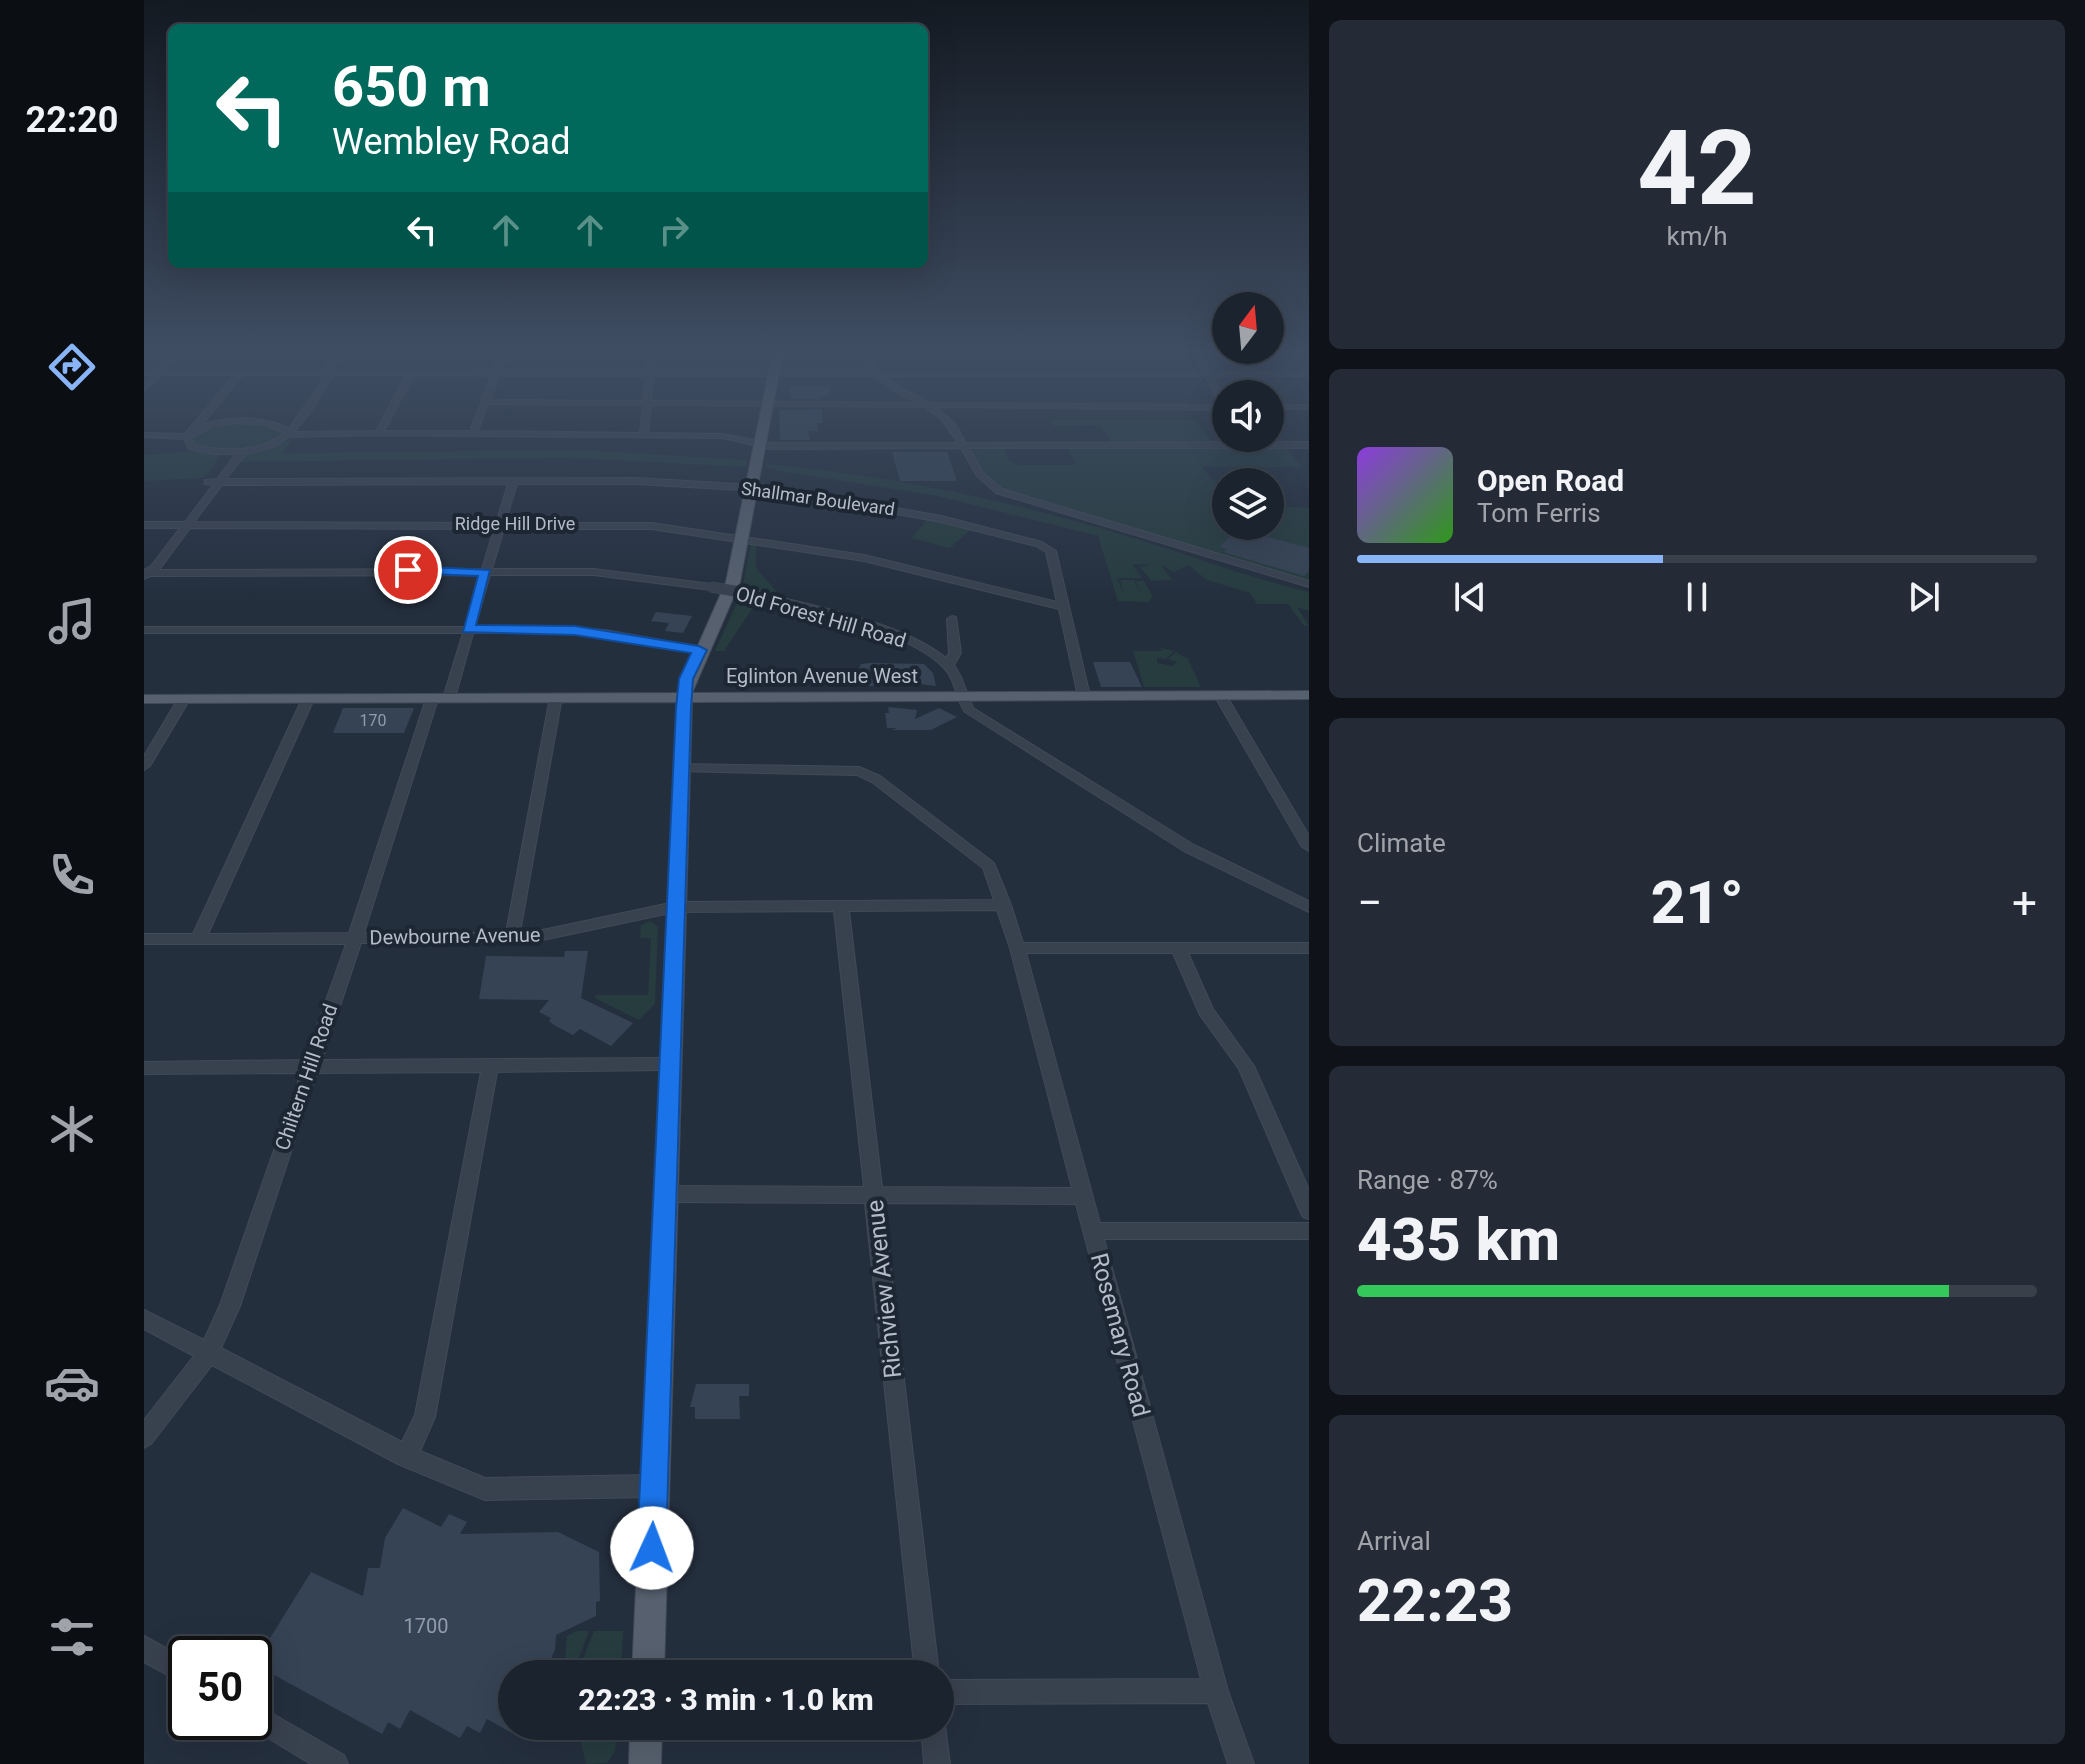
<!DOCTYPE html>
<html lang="en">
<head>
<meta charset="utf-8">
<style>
	:root { --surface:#1b232e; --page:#242b36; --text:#f1f3f6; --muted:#a0a4aa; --line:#39404a; --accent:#8ab4f8 }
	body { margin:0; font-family:Roboto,sans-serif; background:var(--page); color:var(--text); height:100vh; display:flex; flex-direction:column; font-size:30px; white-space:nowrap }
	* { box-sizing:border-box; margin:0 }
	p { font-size:26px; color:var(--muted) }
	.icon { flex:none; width:44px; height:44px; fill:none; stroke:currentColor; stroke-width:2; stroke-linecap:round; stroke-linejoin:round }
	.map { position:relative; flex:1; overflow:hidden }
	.details { display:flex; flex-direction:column; gap:20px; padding:20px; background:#0f1319; width:776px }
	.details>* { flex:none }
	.hud { position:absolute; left:24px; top:24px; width:760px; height:244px; border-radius:12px; box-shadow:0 8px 32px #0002,0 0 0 2px var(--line); background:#00695c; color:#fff; overflow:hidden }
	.needle { width:52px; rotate:16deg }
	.buttons { position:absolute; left:1068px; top:292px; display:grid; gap:16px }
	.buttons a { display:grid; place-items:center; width:72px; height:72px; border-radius:50%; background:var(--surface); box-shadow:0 8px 32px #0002,0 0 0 2px var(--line); font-size:40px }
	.speed { position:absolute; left:24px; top:1636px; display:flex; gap:16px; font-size:40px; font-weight:700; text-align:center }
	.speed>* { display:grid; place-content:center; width:104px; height:104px; border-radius:50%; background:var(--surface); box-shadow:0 8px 32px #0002,0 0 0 2px var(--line); line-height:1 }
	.speed .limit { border:4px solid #111; border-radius:12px; background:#fff; color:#111 }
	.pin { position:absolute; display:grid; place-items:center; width:68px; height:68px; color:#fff; margin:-34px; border:4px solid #fff; border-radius:50%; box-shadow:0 2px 8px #0007 }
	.me { position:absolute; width:88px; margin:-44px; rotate:2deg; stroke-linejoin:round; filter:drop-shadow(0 0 6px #0008) }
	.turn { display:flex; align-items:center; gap:28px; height:168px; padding:0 32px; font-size:36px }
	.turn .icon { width:104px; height:104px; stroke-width:2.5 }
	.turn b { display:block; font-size:56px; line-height:68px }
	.lanes { display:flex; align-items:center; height:76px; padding:0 32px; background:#0003; justify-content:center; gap:40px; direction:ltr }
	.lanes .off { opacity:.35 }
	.big { font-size:60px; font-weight:800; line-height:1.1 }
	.details .tile { flex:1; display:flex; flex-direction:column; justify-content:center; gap:12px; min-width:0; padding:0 28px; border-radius:12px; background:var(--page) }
	.details .dial { align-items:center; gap:0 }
	.dial b { font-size:104px; line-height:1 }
	.song { display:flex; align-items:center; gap:24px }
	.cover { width:96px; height:96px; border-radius:12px; background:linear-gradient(135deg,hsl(270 70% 55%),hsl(110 70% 35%)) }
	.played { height:8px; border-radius:4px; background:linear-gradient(90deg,var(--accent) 45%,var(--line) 45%) }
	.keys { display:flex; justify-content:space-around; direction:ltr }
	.heat { display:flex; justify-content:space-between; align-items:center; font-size:44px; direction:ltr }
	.charge { height:12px; border-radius:6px; background:linear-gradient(90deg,#34c759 87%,var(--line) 0) }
	.trip { position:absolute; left:354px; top:1660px; width:456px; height:80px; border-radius:40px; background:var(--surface); box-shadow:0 8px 32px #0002,0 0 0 2px var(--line); font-weight:800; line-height:80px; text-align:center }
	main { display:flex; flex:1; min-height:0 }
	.menu { display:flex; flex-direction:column; width:144px; justify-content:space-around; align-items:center; background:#0b0e12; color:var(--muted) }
	.menu .icon { width:56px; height:56px }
	.menu .selected { color:var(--accent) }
	.menu b { font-size:36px; color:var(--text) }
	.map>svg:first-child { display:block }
</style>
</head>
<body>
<main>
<nav class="menu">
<b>22:20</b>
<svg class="icon selected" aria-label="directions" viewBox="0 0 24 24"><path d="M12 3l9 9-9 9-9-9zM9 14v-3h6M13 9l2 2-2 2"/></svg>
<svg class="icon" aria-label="music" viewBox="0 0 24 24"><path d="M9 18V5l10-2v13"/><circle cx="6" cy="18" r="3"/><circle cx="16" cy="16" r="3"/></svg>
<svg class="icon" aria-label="phone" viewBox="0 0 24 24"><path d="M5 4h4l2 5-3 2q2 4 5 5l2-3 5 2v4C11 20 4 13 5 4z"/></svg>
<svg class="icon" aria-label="climate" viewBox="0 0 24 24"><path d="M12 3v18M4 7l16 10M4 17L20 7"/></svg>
<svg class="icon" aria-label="car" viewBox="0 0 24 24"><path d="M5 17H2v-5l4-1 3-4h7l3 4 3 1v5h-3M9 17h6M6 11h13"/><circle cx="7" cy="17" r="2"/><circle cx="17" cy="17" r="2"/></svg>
<svg class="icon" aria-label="filters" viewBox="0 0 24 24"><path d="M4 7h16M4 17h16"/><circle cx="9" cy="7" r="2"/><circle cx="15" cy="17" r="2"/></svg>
</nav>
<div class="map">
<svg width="1165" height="1764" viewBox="0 0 1165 1764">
	<rect width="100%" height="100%" fill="#242f3e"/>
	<!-- green -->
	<g fill="#263c3f">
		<path d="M906 420H1051L1068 442 967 443 957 425 909 426Z"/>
		<path d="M94 423 128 426 139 433C124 452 65 457 47 441L58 430Z"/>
		<path d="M148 439 139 453 438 450 603 460 602 467 422 458 93 462 99 454Z"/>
		<path d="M923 447 1143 448 1157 467H1059L1066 478 1082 488V526H1126V506L1165 508V582L876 497C852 486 837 475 826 450L860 448 865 460 874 465H932Z"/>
		<path d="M55 451 77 454 64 474 57 478 0 481V455Z"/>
		<path d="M622 464C744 475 863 500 979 535 1041 553 1101 577 1165 592V611L1153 607 1165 626H1160L1144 604H1113L1106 593 1063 580 1044 565 1030 572 1017 565 1028 580 1007 581 996 567 1009 565 988 564 998 578H973L979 592 976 580H990L996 593 992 581H1000L1009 597 1004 602 974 601 954 536 794 496 625 469Z"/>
		<path d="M784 519 827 529 806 548 767 538Z"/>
		<path d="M607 545H612V568L633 592 630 595 598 589Z"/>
		<path d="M596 596 614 600 580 651H571Z"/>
		<path d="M1017 648 1030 651 1022 659 1013 658V663L1029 666 1033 662 1024 659 1032 652 1044 659 1057 687H1000L989 651H1018Z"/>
		<path d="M506 921 514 927 511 1004 495 1020 451 998 452 995H504L507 938H496L497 925Z"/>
		<path d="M433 1631H445L429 1674H420L423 1636Z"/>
		<path d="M450 1631H479L477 1674H433Z"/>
		<path d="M433 1726H474L471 1751 463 1763 442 1764Z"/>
	</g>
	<!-- building -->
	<g fill="#364354">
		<path d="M685 386 686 395 677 396V399H648L645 387Z"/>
		<path d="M678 409 679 423H672L674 431H664L666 440H636L635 410Z"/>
		<path d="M748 452H803L813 481H756Z"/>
		<path d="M1095 529 1165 548V571L1160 576 1080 552 1083 549 1075 547Z"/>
		<path d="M512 612 548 616 539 633 521 631 525 623 507 621Z"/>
		<path d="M949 662H986L998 687H957Z"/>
		<path d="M726 663 780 664 789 673 792 686 744 680 742 686H723L715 669 717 664Z"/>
		<path d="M744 707 773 710 771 719 795 708 813 717 787 730H748L753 728H743L741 713H745Z"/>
		<path d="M199 708H270L260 733H189Z"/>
		<path d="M421 951H444L437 998 489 1023 467 1046 436 1029 429 1035 410 1025 405 1021 407 1018 395 1012 405 1000 335 999 342 956 420 957Z"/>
		<path d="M552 1384H605V1396H595L596 1419H551V1407H546Z"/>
		<path d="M259 1508 297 1527 305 1514 323 1522 316 1534 414 1532 455 1552 456 1601 452 1602V1616L412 1635 411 1650 404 1665 406 1674H368V1733L343 1719 336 1733 323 1726 316 1738 266 1710 256 1729 244 1722 238 1734 110 1664 167 1572 219 1596 224 1568H236L241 1538Z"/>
	</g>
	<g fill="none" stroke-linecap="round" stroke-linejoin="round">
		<!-- minor casing -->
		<g stroke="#414a57" stroke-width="2">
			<g id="minor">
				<path d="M32 351H40L21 371H177L194 351H202L186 371H349L356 351H364L356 371H502L504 351H512L510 371H727L715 351H723L735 371 1059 372 1047 351H1055L1066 372H1165V376H1068L1082 401V410L792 407 811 424 822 443 1165 442V448H825L839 473 858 489 1165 581V587L852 493 833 476 817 448 627 449 579 438 227 435 145 437 129 447 102 454 82 479 493 478 629 486 797 516 898 542 912 551 946 696 940 699 934 696 915 609 720 561 508 529H360L348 569H450L567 584 572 587 567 590 450 575H346L331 627H416L461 630 555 647 561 650 555 653 461 636 416 633H329L311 698 305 701 299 698 319 633H0V627H321L336 575 6 576 0 579V570L7 566 36 528H0V522H41L69 485 61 484V480L73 479 92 454H69L45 449 40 439 0 437V433L41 434 90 375H17L0 391V385L9 375H0V371H13ZM101 375H175L178 377 182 376 145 428C118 416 86 415 58 425L95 379ZM189 375H262L232 431 150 432 167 411ZM270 375 347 376 326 431H240ZM355 376H502L499 401 346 400ZM509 376H730L751 391 772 403 507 401ZM739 376H1061L1076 405 784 403ZM344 404 499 405 496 433 334 431ZM507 405 781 407 797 419 814 443H627L579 434 504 433ZM92 423 121 425 141 433C116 452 82 452 51 445L47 438 67 427ZM364 484 352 523 50 522 78 485ZM373 484H493L629 492 797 522 892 546 902 552 913 602 720 555 508 523H361ZM46 528 350 529 338 569 15 570Z"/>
				<rect x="1126" y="405" width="39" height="4"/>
				<path d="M614 592C670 606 758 622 802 658L805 653 803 619 808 616 812 617 817 653 810 665 817 677 829 708 1050 845 1165 901V912L1040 851 821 712C811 699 812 680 800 668 764 630 662 610 610 597L609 595Z"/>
				<path d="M1076 692 1082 695 1165 836V851L1158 847 1070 695Z"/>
				<path d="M412 694 418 697 376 932 394 931 531 902 850 900 839 868 728 782 713 775 533 771 531 768 537 764 715 767 736 776 850 863 867 905 879 943H1165V953H1044L1069 1009 1110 1066 1165 1190V1219L1159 1217 1156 1211 1095 1069 1056 1015 1029 953H882L956 1223H1165V1239H960L1084 1691 1110 1764H1084L1064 1703 796 1704V1680L1057 1679 932 1204 739 1203 795 1674H771L721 1203 521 1202 515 1199 512 1194 515 1189 521 1186 720 1187 690 911 531 912 394 941 368 943H217L178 1060 525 1058 531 1060 533 1064 531 1068 525 1070 353 1072 291 1417 276 1451 341 1478 509 1475 517 1478 520 1486 517 1494 509 1497 341 1500 254 1464 68 1365 7 1444 0 1448V1420L50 1356 0 1329V1310L60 1340 76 1305 157 1073 0 1074V1062L161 1060 202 944H0V934H49L158 699 164 696 170 699 64 934 205 933 282 699 288 696 294 699 220 933H362L406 697ZM853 910 866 948 928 1188 738 1187 705 911ZM337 1072 271 1415 258 1442 77 1348 96 1306 173 1073Z"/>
				<path d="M40 696 46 699 6 766 0 770V756L34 699Z"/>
				<path d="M0 1636 42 1659V1685L0 1662Z"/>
				<path d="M110 1703 200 1755 204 1764H167L101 1724V1722H110Z"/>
				<path d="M796 1716 801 1726 806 1764H780L777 1726H796Z"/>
			</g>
		</g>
		<!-- major casing -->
		<g stroke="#414a57" stroke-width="2">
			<g id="major">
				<path d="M629 351H639L596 582 548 693 1165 691V699L548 702 520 1674H488L533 702 0 703V695L533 693 582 582Z"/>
				<path d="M486 1726H518L517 1764H485Z"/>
			</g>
		</g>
		<!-- minor -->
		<use href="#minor" fill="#38414e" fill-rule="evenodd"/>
		<!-- major -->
		<use href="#major" fill="#56606e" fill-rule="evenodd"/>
		<!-- minor-bridge casing -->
		<g stroke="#414a57" stroke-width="11" stroke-linecap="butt">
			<path id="minor-bridge" d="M567 587 614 595"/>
		</g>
		<!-- minor-bridge -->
		<use href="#minor-bridge" stroke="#38414e" stroke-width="10"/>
	</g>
	<!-- sky -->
	<linearGradient id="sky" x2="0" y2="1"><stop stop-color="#141a22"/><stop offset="0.59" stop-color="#3f4d63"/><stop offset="1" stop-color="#3f4d63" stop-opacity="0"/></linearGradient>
	<rect width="1165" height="598" fill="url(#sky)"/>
	<!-- route -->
	<path fill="#1a73e8" stroke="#114b97" stroke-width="2" d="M264 566 346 570 332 625 431 626 555 646 563 650 549 679 547 708 522 1548 518 1559 508 1563 497 1559 493 1548 532 708 535 679 547 653 431 635 319 632 334 576 259 573 258 570Z"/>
	<g text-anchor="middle" stroke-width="8" stroke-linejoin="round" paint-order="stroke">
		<!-- number labels -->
		<g font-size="16" fill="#929caa">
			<text x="229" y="726">170</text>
		</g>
		<!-- far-street labels -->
		<g font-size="18" fill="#b4bcc9" stroke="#1d2633">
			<text transform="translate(674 499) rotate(8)" y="6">Shallmar Boulevard</text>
			<text x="371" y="530">Ridge Hill Drive</text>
		</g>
		<!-- street labels -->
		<g font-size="20" fill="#b4bcc9" stroke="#1d2633">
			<text transform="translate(677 617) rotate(16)" y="7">Old Forest Hill Road</text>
			<text x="678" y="683">Eglinton Avenue West</text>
			<text transform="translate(311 936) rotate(-1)" y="7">Dewbourne Avenue</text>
			<text transform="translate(162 1077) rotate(-71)" y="7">Chiltern Hill Road</text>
		</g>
		<!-- near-number labels -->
		<g font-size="20" fill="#929caa">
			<text x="282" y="1633">1700</text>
		</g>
		<!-- near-street labels -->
		<g font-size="24" fill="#b4bcc9" stroke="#1d2633">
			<text transform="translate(740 1289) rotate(-96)" y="8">Richview Avenue</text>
			<text transform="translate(976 1335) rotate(75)" y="8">Rosemary Road</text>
		</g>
	</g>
</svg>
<div class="buttons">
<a><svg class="needle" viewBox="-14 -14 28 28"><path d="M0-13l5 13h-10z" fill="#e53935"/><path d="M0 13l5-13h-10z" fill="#a0a4aa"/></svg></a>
<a><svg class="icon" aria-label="sound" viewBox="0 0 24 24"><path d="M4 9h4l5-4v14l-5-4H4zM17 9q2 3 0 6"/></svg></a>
<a><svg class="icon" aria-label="layers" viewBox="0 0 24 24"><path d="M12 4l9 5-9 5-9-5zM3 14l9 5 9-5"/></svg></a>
</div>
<div class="speed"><div class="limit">50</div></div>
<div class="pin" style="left:264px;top:570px;background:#d93025"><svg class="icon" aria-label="arrive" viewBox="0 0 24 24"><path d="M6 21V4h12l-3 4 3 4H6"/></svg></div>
<svg class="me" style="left:508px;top:1548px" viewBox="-20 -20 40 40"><circle r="19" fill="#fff"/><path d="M0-13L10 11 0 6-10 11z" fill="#1a73e8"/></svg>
<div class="trip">22:23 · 3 min · 1.0 km</div>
<div class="hud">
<div class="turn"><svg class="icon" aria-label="left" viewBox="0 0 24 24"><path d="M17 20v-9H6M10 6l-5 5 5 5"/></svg><div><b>650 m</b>Wembley Road</div></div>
<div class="lanes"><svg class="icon" aria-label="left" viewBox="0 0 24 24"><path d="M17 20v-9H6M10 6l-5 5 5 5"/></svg><svg class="icon off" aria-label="ahead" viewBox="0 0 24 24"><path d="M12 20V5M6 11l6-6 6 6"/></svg><svg class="icon off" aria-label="ahead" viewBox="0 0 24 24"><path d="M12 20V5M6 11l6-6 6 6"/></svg><svg class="icon off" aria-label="right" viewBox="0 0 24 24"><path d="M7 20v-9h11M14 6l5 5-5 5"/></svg></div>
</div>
</div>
<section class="details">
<div class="tile dial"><b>42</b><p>km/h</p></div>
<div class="tile">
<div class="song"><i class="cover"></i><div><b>Open Road</b><p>Tom Ferris</p></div></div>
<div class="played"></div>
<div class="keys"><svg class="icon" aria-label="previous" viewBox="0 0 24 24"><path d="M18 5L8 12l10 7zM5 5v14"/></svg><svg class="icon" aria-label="pause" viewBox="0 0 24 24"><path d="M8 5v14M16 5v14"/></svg><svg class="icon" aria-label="next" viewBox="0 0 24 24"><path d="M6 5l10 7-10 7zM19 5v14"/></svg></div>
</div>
<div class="tile"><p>Climate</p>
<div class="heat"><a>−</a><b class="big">21°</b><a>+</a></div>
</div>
<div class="tile"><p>Range · 87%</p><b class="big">435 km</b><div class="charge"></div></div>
<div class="tile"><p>Arrival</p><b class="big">22:23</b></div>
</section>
</main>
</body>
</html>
